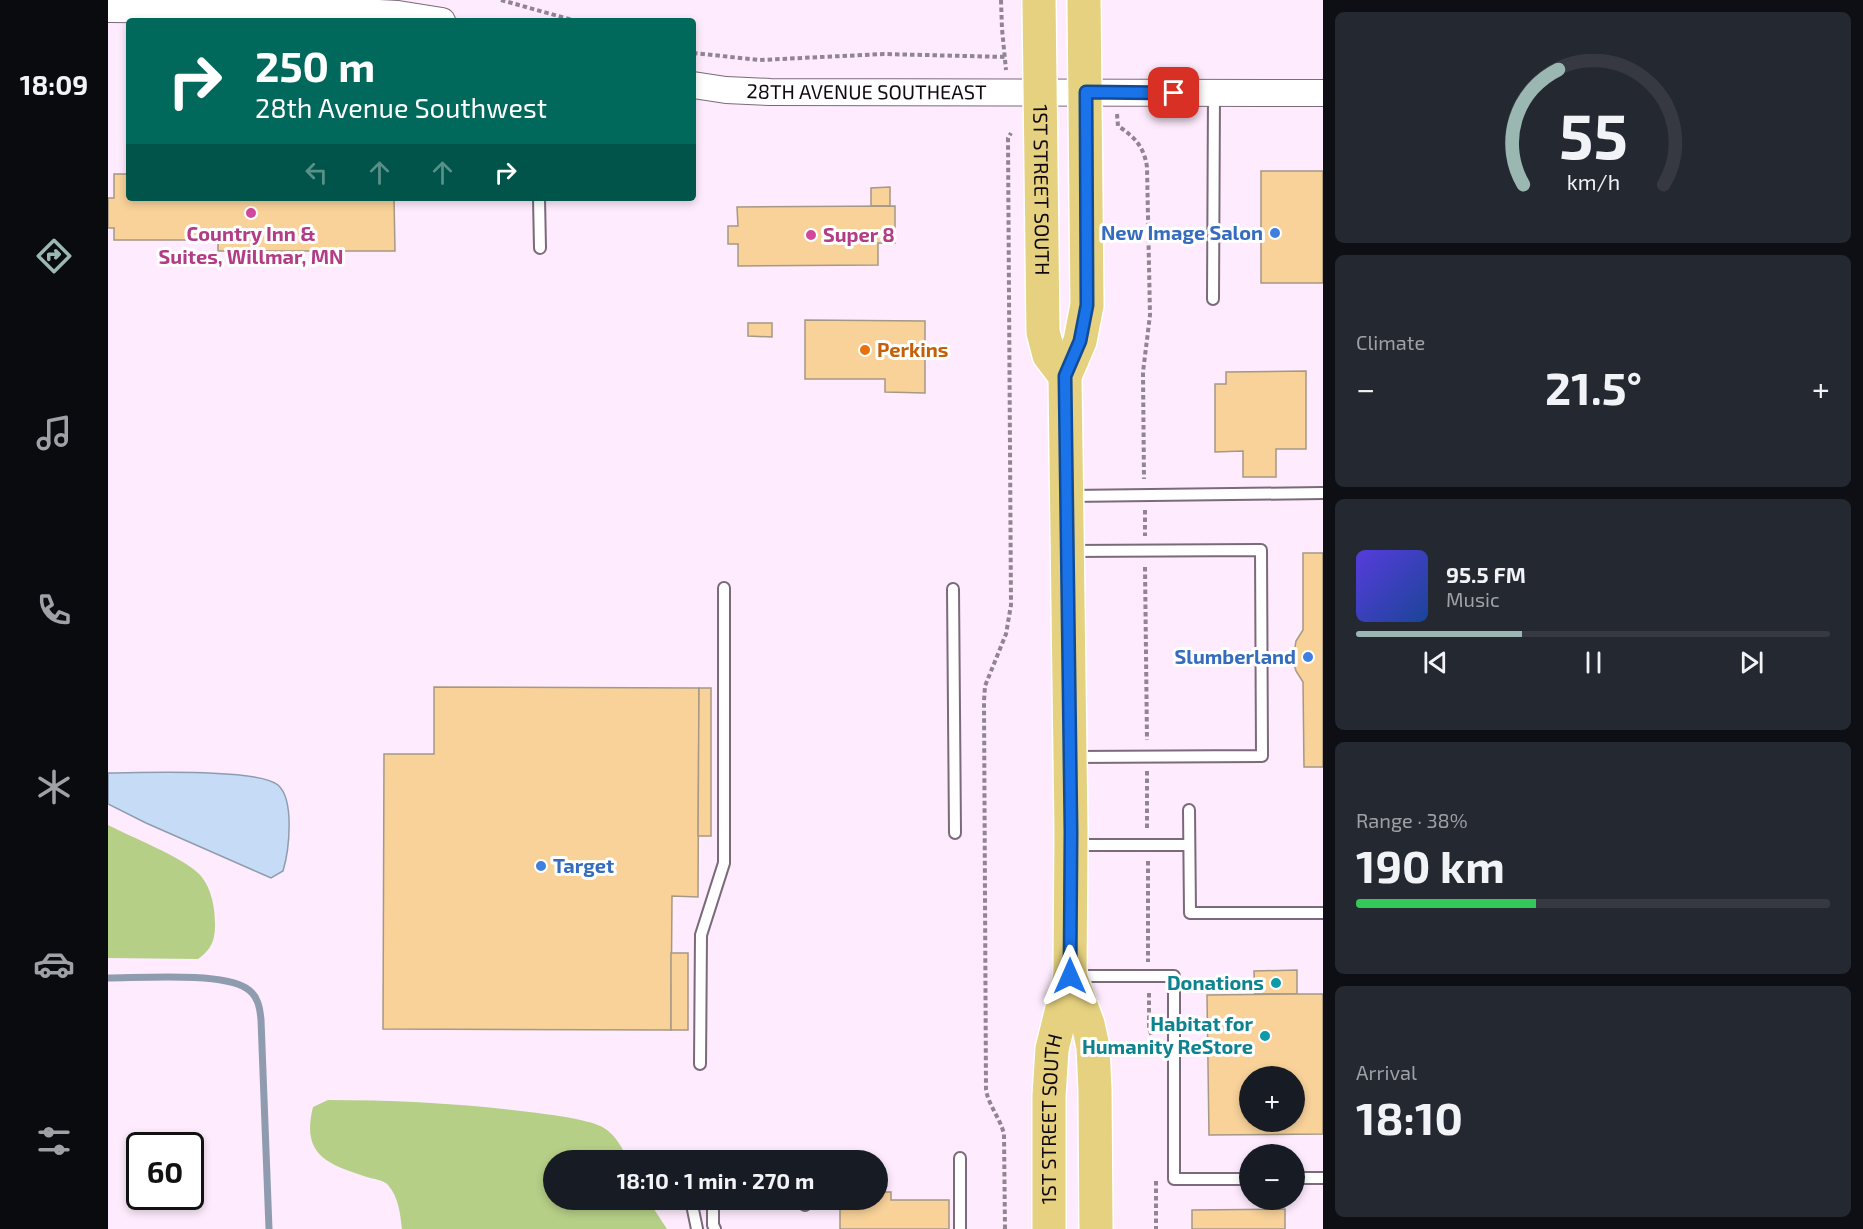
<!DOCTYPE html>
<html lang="en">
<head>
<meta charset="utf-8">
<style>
	:root { --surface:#171b24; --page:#242831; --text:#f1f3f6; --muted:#9ea1a6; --line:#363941; --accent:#9ab8b1 }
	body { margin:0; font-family:"Exo 2",sans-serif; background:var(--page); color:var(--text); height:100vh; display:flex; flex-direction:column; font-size:22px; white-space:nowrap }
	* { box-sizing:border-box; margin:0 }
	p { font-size:20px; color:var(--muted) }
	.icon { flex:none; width:33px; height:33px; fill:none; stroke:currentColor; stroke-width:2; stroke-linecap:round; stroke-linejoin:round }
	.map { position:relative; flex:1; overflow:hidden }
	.drawer { display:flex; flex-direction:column; gap:12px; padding:12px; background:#0d0f14; width:540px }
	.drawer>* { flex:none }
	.hud { position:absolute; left:18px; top:18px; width:570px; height:183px; border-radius:6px; box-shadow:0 3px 9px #0003; background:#00695c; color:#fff; overflow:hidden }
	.buttons { position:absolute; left:1131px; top:1066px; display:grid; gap:12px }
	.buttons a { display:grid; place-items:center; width:66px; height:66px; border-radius:50%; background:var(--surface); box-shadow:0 3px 9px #0003; font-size:30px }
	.speed { position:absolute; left:18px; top:1132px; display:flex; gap:12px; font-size:30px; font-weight:700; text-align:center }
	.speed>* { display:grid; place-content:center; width:78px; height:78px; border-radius:50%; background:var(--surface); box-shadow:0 3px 9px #0003; line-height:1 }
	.speed .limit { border:3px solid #111; border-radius:9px; background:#fff; color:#111 }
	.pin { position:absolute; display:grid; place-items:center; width:51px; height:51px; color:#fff; margin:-26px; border-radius:12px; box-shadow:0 3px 9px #0006 }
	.me { position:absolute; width:66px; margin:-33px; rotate:0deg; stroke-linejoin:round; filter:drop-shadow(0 0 4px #0008) }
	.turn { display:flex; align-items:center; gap:21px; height:126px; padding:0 30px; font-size:27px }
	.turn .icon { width:78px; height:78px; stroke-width:2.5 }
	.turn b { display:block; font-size:42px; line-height:51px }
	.lanes { display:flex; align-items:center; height:57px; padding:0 30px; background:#0003; justify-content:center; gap:30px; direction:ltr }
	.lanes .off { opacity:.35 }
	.big { font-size:45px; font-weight:700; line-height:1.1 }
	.drawer .tile { flex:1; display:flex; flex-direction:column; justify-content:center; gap:9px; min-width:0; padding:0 21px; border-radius:9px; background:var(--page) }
	.drawer .dial { align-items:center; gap:0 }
	.dial svg { height:156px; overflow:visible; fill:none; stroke:var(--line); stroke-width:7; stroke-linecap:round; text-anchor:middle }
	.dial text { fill:var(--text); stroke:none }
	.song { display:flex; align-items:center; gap:18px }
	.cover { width:72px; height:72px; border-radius:9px; background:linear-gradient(135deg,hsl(250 70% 55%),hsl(220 70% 35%)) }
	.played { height:6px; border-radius:3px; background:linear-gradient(90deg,var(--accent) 35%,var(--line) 35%) }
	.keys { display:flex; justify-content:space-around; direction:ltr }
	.heat { display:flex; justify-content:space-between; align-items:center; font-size:33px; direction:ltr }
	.charge { height:9px; border-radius:4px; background:linear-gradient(90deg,#34c759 38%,var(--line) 0) }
	.trip { position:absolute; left:435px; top:1150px; width:345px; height:60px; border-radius:30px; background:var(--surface); box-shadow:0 3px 9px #0003; font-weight:700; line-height:60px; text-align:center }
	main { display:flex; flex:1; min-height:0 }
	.dock { display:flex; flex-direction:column; width:108px; justify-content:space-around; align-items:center; background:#090b0e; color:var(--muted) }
	.dock .icon { width:42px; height:42px }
	.dock .current { color:var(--accent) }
	.dock b { font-size:27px; color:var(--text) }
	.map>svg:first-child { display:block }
</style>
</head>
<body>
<main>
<nav class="dock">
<b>18:09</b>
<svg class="icon current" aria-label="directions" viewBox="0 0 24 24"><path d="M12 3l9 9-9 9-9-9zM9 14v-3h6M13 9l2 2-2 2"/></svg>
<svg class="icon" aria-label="music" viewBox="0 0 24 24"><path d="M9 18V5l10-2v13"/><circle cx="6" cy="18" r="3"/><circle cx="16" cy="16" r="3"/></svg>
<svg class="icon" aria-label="phone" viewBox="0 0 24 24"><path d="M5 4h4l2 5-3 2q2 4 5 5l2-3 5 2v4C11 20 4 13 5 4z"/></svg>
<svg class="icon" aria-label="climate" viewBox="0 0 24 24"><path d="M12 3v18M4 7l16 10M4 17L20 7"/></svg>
<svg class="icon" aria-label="car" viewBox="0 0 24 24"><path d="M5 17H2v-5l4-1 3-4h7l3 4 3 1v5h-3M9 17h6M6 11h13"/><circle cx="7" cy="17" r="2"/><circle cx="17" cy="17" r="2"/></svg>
<svg class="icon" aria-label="filters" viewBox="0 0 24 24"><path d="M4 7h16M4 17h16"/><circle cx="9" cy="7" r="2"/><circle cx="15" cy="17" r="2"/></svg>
</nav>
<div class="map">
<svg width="1215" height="1229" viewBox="0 0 1215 1229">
	<rect width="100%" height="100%" fill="#feebfd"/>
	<!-- green -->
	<g fill="#b6cf87">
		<path d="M0 825C23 837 72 856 90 873 103 885 107 907 107 924 107 940 104 949 90 959L0 958Z"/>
		<path d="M220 1100C290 1100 360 1104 430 1113 445 1115 484 1120 496 1128 507 1134 516 1150 520 1161H446V1200H540L559 1229H294C292 1213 291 1198 280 1185 276 1180 265 1179 259 1177 219 1164 193 1155 205 1107Z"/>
	</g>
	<!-- water -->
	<path fill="#c6dbf5" stroke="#8f9cb0" stroke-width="1.5" d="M0 773C31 773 151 768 170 785 187 800 181 851 175 871L163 878 154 874 38 823 0 804Z"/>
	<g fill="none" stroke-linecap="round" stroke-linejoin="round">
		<!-- stream -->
		<path stroke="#8f9cb0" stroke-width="7" d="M0 978C32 978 113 972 138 988 150 995 152 1008 153 1020L161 1229"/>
	</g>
	<!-- building -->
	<g fill="#f9d29a" stroke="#a59885" stroke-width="1.5" fill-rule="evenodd">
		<rect x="1153" y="171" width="62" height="112"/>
		<path d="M6 174H21V198H286L287 251H110V240H6V228H0V198H6Z"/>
		<path d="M782 187V206H763V188Z"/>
		<path d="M787 206V243H770V265L630 266V244H620V226H630L629 207Z"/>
		<path d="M697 320 817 321V393L777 392V379H697Z"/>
		<path d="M640 323H664V337L640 336Z"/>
		<path d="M1198 371V449H1168V477H1135V451L1107 452V384H1118V372Z"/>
		<path d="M1195 553H1215V767H1196L1195 682 1188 671 1185 660 1188 641 1195 630Z"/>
		<path d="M326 687 591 688 590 897 564 896 563 1030 275 1029 276 754H326Z"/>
		<path d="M591 688H603V836H590Z"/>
		<rect x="563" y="953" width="17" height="77"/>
		<path d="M1189 970V994H1147L1146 971Z"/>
		<path d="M1189 994H1215V1134L1101 1135 1099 995ZM1142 1077H1186V1122H1142Z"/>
		<path d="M770 1192H783V1200H841V1229H732V1200H770Z"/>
		<path d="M1177 1209V1229H1084V1210Z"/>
	</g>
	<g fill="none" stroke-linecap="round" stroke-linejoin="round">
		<!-- service casing -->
		<g stroke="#7a6a7a" stroke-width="14">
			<g id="service">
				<path d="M431 198 432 248"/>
				<path d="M1105 299 1106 93"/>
				<path d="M962 496 1215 493"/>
				<path d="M962 551 1153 550 1154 756 966 757"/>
				<path d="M845 589 847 833"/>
				<path d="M1081 810 1082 913H1215"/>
				<path d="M965 845H1081"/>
				<path d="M966 976H1066V1179H1142"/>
				<path d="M592 1064 593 935 616 863V588"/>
				<path d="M697 1158V1161"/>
				<path d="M852 1158V1229"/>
				<path d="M593 1161 606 1159V1161"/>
				<path d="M1186 1178H1215"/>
				<path d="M583 1200 589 1229"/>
				<path d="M605 1200V1225L607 1229"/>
				<path d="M697 1200V1205"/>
			</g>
		</g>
		<!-- tertiary casing -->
		<g stroke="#7a6a7a" stroke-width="28">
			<g id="tertiary">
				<path d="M0 9 232 11 290 14 334 21"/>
				<path id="s1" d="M585 85 618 90 662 92 1215 93"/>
			</g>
		</g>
		<!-- primary casing -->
		<g stroke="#fff" stroke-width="36">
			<g id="primary">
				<path id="s2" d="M931 0 935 332 941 355 957 376"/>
				<path d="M962 976 980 1024 985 1047 987 1090 988 1229"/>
				<path id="s3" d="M941 1229V1096L944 1049 962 976 963 832 957 376 972 341 979 305 976 0"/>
			</g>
		</g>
		<!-- path -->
		<g stroke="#928592" stroke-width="4" stroke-dasharray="4.5 3" stroke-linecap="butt">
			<path d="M393 0 468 21"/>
			<path d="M893 0 894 29 898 70"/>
			<path d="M585 53 652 60 776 54 898 57"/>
			<path d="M1009 114 1010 126C1027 137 1036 147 1039 167L1042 315 1035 372 1036 479"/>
			<path d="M1037 510V536"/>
			<path d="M1037 567 1039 740"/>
			<path d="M1039 771V830"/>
			<path d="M1040 861V962"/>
			<path d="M1041 993V1027L1048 1051"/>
			<path d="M1048 1181V1229"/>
			<path d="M897 1229 896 1134C892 1118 881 1106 878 1090L876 701 877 686 898 634 903 605 900 138 903 133"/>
		</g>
		<!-- service -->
		<use href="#service" stroke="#fff" stroke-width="10"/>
		<!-- tertiary -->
		<use href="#tertiary" stroke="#fff" stroke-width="26"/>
		<!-- primary -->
		<use href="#primary" stroke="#e5d17f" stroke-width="33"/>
	</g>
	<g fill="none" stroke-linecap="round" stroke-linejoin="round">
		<!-- route casing -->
		<g stroke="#114b97" stroke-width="15">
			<path id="route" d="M962 976 963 832 957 376 972 341 979 305 978 92 1066 93"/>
		</g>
		<!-- route -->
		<use href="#route" stroke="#1a73e8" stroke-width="10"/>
	</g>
	<!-- markers -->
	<g fill="#d1479c" stroke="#fff" stroke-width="2">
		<circle cx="143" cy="213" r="6"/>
		<circle cx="703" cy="235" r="6"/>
	</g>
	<g fill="#3f7fe0" stroke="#fff" stroke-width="2">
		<circle cx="1167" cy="233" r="6"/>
		<circle cx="1200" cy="657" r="6"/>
		<circle cx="433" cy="866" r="6"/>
	</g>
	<circle fill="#e8710a" stroke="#fff" stroke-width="2" cx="757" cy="350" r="6"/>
	<g fill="#0f9aa8" stroke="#fff" stroke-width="2">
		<circle cx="1168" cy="983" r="6"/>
		<circle cx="1157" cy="1036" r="6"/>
	</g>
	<g text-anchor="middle" stroke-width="6" stroke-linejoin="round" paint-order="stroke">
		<!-- street labels -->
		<g font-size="20" fill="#100a10" stroke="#fff">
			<text dy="7" stroke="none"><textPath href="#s1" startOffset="174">28TH AVENUE SOUTHEAST</textPath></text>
			<text dy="7" stroke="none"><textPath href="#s2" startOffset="190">1ST STREET SOUTH</textPath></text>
			<text dy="7" stroke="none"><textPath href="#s3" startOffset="110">1ST STREET SOUTH</textPath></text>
		</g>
		<!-- shop labels -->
		<g font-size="20" font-weight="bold" fill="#366cbe" stroke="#fff" text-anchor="end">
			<text x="1155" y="240">New Image Salon</text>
			<text x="1188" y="664">Slumberland</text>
			<text x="445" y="873" text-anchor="start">Target</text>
		</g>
		<!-- hotel labels -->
		<g font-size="20" font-weight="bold" fill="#b23c85" stroke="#fff">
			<text x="143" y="241">Country Inn &amp;<tspan x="143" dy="23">Suites, Willmar, MN</tspan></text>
			<text x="715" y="242" text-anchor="start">Super 8</text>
		</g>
		<!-- food labels -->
		<g font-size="20" font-weight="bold" fill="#c56008" stroke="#fff" text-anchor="start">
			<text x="769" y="357">Perkins</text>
		</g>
		<!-- culture labels -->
		<g font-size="20" font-weight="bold" fill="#0d838f" stroke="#fff" text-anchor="end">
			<text x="1156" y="990">Donations</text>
			<text x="1145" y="1031">Habitat for<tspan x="1145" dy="23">Humanity ReStore</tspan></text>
		</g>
	</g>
</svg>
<div class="buttons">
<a>+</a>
<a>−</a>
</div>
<div class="speed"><div class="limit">60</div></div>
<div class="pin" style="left:1066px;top:93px;background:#d93025"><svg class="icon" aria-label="arrive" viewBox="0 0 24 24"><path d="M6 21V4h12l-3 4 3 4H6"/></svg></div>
<svg class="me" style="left:962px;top:976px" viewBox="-20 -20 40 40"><path d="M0-17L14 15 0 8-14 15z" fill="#1a73e8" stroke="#fff" stroke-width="4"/></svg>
<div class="trip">18:10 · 1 min · 270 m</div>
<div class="hud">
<div class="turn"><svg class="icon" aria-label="right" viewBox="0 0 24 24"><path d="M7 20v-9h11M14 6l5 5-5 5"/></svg><div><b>250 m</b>28th Avenue Southwest</div></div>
<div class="lanes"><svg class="icon off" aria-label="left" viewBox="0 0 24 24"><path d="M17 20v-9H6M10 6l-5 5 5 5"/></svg><svg class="icon off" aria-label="ahead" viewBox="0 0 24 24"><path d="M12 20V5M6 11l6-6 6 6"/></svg><svg class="icon off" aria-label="ahead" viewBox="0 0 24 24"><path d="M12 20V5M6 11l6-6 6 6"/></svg><svg class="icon" aria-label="right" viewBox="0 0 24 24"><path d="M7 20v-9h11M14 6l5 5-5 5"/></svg></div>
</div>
</div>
<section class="drawer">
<div class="tile dial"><svg viewBox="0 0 100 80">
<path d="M14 69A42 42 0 1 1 86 69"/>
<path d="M14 69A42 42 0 0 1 32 10" stroke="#9ab8b1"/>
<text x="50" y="56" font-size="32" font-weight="700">55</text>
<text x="50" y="72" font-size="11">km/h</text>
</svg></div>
<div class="tile"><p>Climate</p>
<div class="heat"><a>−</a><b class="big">21.5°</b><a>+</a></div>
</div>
<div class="tile">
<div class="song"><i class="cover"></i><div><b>95.5 FM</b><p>Music</p></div></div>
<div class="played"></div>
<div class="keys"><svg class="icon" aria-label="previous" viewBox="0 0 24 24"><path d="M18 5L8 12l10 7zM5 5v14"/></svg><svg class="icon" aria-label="pause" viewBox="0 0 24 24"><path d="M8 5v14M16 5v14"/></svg><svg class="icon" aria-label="next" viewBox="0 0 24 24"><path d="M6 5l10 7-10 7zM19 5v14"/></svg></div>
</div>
<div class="tile"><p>Range · 38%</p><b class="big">190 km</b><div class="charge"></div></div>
<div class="tile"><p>Arrival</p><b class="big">18:10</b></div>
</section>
</main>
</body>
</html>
